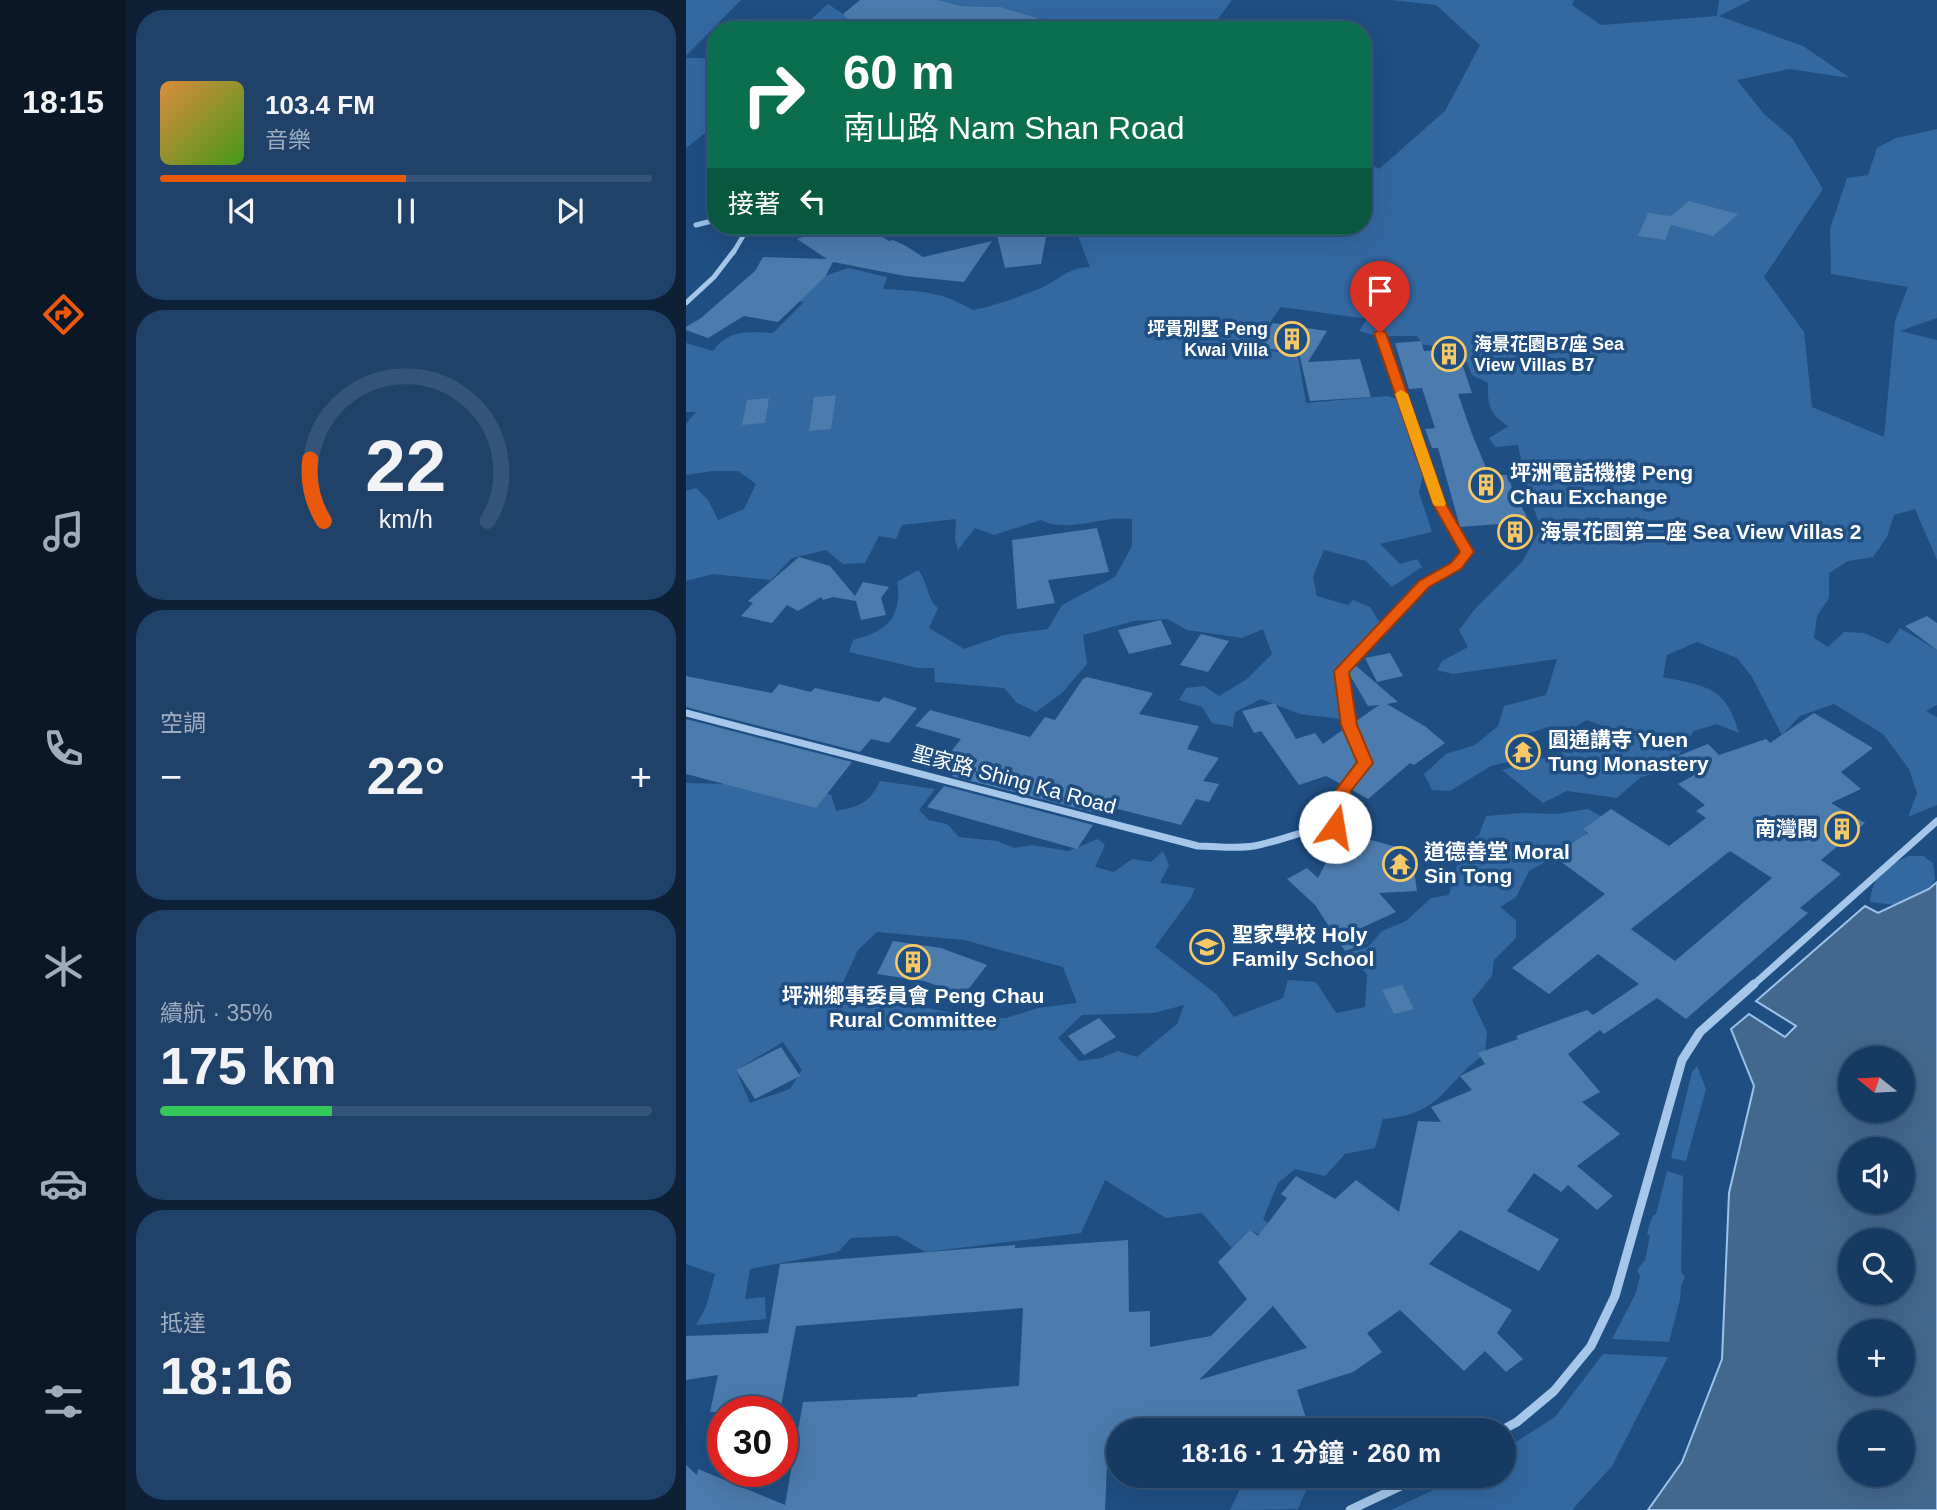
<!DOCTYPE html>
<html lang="zh-TW">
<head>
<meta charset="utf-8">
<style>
	:root { --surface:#173a62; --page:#204168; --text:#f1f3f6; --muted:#9eadbe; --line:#365477; --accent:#ea580c }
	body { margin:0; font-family:Arial,"Noto Sans TC",sans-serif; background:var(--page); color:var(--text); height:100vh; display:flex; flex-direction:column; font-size:26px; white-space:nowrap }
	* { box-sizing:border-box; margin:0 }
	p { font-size:23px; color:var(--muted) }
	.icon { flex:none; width:38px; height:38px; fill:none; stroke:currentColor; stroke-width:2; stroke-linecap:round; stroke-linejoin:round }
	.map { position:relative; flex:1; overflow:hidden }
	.details { display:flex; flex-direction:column; gap:10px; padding:10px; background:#0d2036; width:560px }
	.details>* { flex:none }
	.guide { position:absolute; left:21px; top:21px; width:665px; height:214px; border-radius:28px; box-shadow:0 7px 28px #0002,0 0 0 2px var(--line); background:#0b6e4f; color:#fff; overflow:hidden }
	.needle { width:46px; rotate:288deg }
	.fabs { position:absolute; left:1152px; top:1046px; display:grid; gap:14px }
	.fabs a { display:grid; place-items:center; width:77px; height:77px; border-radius:50%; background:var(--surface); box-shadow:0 7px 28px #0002,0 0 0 2px var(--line); font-size:35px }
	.speed { position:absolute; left:21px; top:1396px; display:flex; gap:14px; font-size:35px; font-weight:700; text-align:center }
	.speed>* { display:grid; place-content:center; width:91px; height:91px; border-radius:50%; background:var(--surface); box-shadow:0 7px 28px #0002,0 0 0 2px var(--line); line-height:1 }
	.speed .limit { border:10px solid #d22; background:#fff; color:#111 }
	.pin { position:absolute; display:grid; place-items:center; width:60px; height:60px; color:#fff; margin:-72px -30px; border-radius:50% 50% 50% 0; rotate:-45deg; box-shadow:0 0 7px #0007 }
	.pin .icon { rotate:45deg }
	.me { position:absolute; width:77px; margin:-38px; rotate:13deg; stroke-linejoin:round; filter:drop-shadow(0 0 5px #0008) }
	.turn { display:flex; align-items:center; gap:24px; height:147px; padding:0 21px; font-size:32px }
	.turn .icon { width:91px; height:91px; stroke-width:2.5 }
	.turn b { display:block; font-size:49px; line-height:60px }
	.then { display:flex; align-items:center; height:66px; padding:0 21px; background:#0003; gap:14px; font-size:26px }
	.big { font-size:52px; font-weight:700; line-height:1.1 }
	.details .tile { flex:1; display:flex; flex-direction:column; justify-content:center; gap:10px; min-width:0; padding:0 24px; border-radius:28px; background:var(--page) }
	.details .dial { align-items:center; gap:0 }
	.dial svg { height:182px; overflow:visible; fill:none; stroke:var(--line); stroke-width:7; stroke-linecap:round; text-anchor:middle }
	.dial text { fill:var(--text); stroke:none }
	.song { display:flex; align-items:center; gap:21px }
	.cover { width:84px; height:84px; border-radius:10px; background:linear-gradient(135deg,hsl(30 70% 55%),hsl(100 70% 35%)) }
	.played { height:7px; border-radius:4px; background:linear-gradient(90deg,var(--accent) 50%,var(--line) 50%) }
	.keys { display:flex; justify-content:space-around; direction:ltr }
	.heat { display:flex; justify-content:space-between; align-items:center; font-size:38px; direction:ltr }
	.charge { height:10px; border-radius:5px; background:linear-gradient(90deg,#34c759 35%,var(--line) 0) }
	.trip { position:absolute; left:420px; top:1418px; width:410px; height:70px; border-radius:35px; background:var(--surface); box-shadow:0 7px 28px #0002,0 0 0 2px var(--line); font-weight:700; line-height:70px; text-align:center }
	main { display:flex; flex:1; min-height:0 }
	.tabs { display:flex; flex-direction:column; width:126px; justify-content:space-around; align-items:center; background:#091727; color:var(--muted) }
	.tabs .icon { width:49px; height:49px }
	.tabs .selected { color:var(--accent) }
	.tabs b { font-size:32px; color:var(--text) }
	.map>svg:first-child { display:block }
</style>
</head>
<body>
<main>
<nav class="tabs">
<b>18:15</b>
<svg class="icon selected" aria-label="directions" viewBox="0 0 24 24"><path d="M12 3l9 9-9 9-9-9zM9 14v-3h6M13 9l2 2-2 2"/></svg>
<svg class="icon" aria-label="music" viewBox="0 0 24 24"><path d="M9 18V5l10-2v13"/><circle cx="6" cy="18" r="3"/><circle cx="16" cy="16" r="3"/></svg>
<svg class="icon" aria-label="phone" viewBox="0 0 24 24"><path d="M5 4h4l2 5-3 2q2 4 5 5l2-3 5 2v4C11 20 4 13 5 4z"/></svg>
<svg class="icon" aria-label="climate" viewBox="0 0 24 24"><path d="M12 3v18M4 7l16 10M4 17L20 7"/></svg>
<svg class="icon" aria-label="car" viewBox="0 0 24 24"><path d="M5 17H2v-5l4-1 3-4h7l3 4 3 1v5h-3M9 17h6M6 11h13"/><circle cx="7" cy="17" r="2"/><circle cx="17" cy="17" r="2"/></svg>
<svg class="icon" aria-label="filters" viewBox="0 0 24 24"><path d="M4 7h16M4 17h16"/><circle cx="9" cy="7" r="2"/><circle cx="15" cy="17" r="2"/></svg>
</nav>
<section class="details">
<div class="tile">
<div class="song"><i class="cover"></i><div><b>103.4 FM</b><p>音樂</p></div></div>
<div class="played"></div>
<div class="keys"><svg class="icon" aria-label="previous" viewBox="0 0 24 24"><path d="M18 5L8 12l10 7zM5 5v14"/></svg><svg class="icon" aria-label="pause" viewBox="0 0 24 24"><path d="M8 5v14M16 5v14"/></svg><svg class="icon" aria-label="next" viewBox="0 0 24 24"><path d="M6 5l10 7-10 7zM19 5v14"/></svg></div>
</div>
<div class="tile dial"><svg viewBox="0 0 100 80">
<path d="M14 69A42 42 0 1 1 86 69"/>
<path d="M14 69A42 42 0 0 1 8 42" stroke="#ea580c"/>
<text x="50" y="56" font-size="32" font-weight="700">22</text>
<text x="50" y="72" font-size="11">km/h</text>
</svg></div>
<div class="tile"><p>空調</p>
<div class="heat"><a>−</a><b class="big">22°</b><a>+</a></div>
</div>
<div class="tile"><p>續航 · 35%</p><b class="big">175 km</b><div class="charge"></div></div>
<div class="tile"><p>抵達</p><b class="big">18:16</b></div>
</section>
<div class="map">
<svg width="1251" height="1510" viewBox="0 0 1251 1510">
	<rect width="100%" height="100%" fill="#1f4e83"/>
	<!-- green -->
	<g fill="#3368a1" fill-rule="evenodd">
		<path d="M0 0H55L0 56Z"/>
		<path d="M252 0H546L524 30H390V23L351 18 315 7 275 6Z"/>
		<path d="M705 0H888L886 5 915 25 1031 16 1033 0H1065L1033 16 1117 46 1164 78 1103 69 1051 80 1078 114 1106 138 1137 189 1078 277 1118 332 1126 407 1198 437 1209 321 1222 287 1145 274 1144 229 1161 178 1182 175 1191 148 1210 138 1251 129V318L1214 331 1251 340V560L1229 509 1208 515 1201 537 1187 557 1162 561 1143 573V598L1131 616 1128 638 1142 647 1158 632 1178 633 1203 644 1214 628 1251 650V705L1240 711 1251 717V805L1222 817 1231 793 1223 769 1197 734 1148 704 1114 716 1096 735 1066 677 1051 658 1011 642 981 655 977 677C1021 687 1039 685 1053 733L1031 724 1008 731 992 756 991 768 955 777 931 798 881 791 857 803 816 770 873 754 894 742 914 747 925 729 901 720 881 731 862 727 832 737 829 760 805 766 764 791 746 790 738 774 760 754 789 745 812 726 818 706 860 695 871 659 767 674 751 670 756 661 782 647 773 630 789 609 836 562 855 528 843 496 832 445 809 447 803 438 823 426C804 417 801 403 802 383L786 375 777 353 758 346 737 345 731 336H691L673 331 681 319 595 307 566 347 612 356 620 403 701 396 714 400 727 451 737 476 733 492 746 532 694 544 714 564 731 559 736 567 706 587 680 561 638 550 627 577 631 596 662 605 667 600 684 607 694 623C659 655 663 676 662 720L614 714 575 699 549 712 547 727 526 723 516 707 493 700 500 688 518 686 533 696 561 679 586 654 577 629 556 638 501 630 481 619 448 621 397 635 401 664 376 693 350 712 331 703 318 688 249 682 248 668H232L163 652 167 640C199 632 217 618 211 582L232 570C242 582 241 600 252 608L243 628 278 649 318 635 362 629 376 605 429 577 446 546V519C415 515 381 534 355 520L308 535 289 528 272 550 269 539 270 519 216 525 210 539 193 536 179 563 157 564 140 550 106 558 85 580 27 574 0 581V491L10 488 22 500 32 520 58 509 70 484 52 471H26L0 475V424L10 412H0V343L27 351C43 329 62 332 87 333L118 302 82 296 162 268 201 277 197 289C234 291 255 291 287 310 311 305 333 297 355 288 375 279 381 268 404 267L388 226H677V159L693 169 759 111 794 45 750 5Z"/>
		<path d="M142 4 157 14 170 28 229 30H91L123 21Z"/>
		<path d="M0 58H30V131L19 133 0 148Z"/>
		<path d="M194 781 249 789 233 810 243 820 261 824 273 837 311 841 329 848 346 845 382 851 412 839 419 845 409 867 428 872 446 859 465 862 477 851 483 865 474 883 509 888 505 898 469 947 530 994 548 1017 597 998 602 980 630 982 650 1013 679 1007 681 975 664 952 682 947 696 931 720 921 745 898 763 895 776 848 793 835 800 816 836 813 870 814 902 809 915 816 900 827 901 838 843 871 830 897 814 907 830 920V938L808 960 806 976 786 1000 801 1032 799 1054C756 1084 758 1114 697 1119L689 1148 659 1154 639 1176 609 1169 592 1183 577 1219 593 1232 587 1242 564 1230 546 1248 516 1213 480 1218 419 1180 395 1233 240 1252 211 1236 165 1238 152 1252 64 1269 59 1299 79 1297 80 1319 10 1325 20 1307 29 1274 0 1264V783L115 786 145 795 150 811C174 807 184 802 194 781ZM191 932 278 940 377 967 391 1003 352 1008 320 1018H289L154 989 172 950ZM498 1005 491 1024 451 1057 432 1051 415 1058 393 1061 372 1038 396 1015 468 1013ZM97 1042 116 1070 104 1089 64 1103 50 1070Z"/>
		<path d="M1223 856H1237L1247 863 1249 879 1237 900 1209 905 1184 902C1186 876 1201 865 1223 856Z"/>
		<path d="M1011 1066 1020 1089 1000 1161 985 1158 1006 1072Z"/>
		<path d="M981 1171 997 1176 995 1272 999 1277 995 1286 994 1299 983 1342 926 1339 950 1293 954 1276 951 1270 959 1260 964 1236 961 1233 966 1217 970 1214Z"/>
		<path d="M917 1354 982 1357 926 1466 886 1510H705L779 1475H817V1450L869 1417Z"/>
		<path d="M575 1475H604L623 1484 612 1509 544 1510 557 1483Z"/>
	</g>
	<!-- water -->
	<path fill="#44678d" stroke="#9ac2eb" stroke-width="2" fill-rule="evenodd" d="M1251 882V1510H962L996 1462 1036 1359 1043 1193 1068 1086 1045 1029 1063 1014 1099 1037 1110 1026 1070 1001 1179 906 1192 913 1243 889ZM1164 1059H1216V1111H1164ZM1164 1150H1216V1202H1164ZM1164 1241H1216V1293H1164ZM1164 1332H1216V1384H1164ZM1164 1423H1216V1475H1164Z"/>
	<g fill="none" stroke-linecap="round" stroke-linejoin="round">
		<!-- stream -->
		<path stroke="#9ac2eb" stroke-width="5" d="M10 225 30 220"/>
	</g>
	<!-- building -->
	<g fill="#4c7bae" fill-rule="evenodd">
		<path d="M174 0H252L275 6 315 7 374 25 373 30 170 28 157 14Z"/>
		<path d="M1003 201 1052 214 1027 236 985 225 979 240 952 236 962 213 985 216Z"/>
		<path d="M147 226H178L203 241 207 240 220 246 237 257 306 241 278 282 219 276 147 262 139 277 92 322 58 316 22 338 0 330V327L15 318 69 271 77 257 141 259 111 239Z"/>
		<path d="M332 226H362L355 264 319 268 310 231Z"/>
		<path d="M587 323 641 331 622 362 674 359 685 397 624 401 613 353 571 347Z"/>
		<path d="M735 341 738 351 771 349 786 393 772 394 786 434 803 475H823L826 489 841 517 826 523 774 527 752 448H746L739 429 749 428 736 388 723 389 709 343Z"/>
		<path d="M150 395 145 429 123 431 128 397Z"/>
		<path d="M83 398 79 423 56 425 61 400Z"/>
		<path d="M411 528 423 572 362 580 369 603 331 609 326 540Z"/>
		<path d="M113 557 144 566 169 596 177 582 203 587 195 598 200 615 175 620 170 601 147 597 137 600 135 597 112 611 101 605 86 623 55 616 67 603 62 601Z"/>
		<path d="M1241 616 1251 623V650L1219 626Z"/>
		<path d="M475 620 486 644 443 654 432 630Z"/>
		<path d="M515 634 543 641 522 672 494 665Z"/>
		<path d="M704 653 717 676 691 682 679 658Z"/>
		<path d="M669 665 712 702 701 704 740 727 759 743 728 765 724 763 682 799 666 790 685 763 669 722 693 705 682 706 662 672Z"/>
		<path d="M0 676 86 693 93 684 125 692 129 688 193 702 198 697 231 708 203 743 185 739 174 752 0 707Z"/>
		<path d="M401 677 467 693 453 714 513 726 501 749 533 758 517 781 533 784 523 802 510 799 495 825 420 806 414 814 266 776 274 767 257 762 275 739 229 726 244 710 344 737 359 717 369 720 397 679Z"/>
		<path d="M589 703 610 739 629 733 637 744 658 729 672 762 655 784 640 776 613 785 575 731 568 733 556 711Z"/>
		<path d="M1128 713 1187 748 1155 772 1175 789 1145 803 1179 823 1135 860 1155 874 1114 908 1122 913 1000 1019 971 998 918 1034 914 1030 882 1054 914 1092 896 1102 934 1134 891 1166 927 1196 911 1210 882 1185 875 1192 848 1173 821 1211 873 1239 853 1271 774 1230 743 1264 826 1310 811 1333 837 1359 820 1372 799 1351 778 1371 714 1310 681 1333 696 1352 667 1372 611 1390 624 1430H432V1464L421 1465 419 1510H0V1465L11 1475 12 1469 99 1505 117 1402 231 1397 232 1394 333 1386 337 1308 110 1326 94 1412H24L32 1375 0 1380V1336L82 1333 94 1264 329 1245V1248L442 1240 443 1312 464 1311V1347L525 1336 561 1299 532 1262 564 1230 572 1236 601 1198 595 1194 610 1176 649 1199 670 1180 713 1212 732 1121 755 1122 745 1107 786 1090 774 1076 799 1064 792 1053 832 1039 830 1036 901 1010 907 1015 953 984 912 954 863 994 826 968 919 894 867 856 902 833 897 829 925 809 983 846 1020 818 1010 811 1019 805 992 784 1010 774 992 756 1022 744 1033 755 1080 739 1084 743ZM1044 851 1086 878 989 961 945 929ZM587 1306 621 1348 513 1380Z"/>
		<path d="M0 719 166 762 130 808 0 774Z"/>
		<path d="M258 786 407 825 391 849 241 807Z"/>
		<path d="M678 838 725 851 731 891 693 893 710 912 673 929 682 943 659 951 629 905 601 879 621 868 632 878 652 840Z"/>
		<path d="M207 941 255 948 301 965 278 995 238 981 191 974Z"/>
		<path d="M716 985 728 1009 708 1014 696 990Z"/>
		<path d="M413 1018 430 1037 398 1055 382 1036Z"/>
		<path d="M95 1047 114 1076 69 1099 50 1070Z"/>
	</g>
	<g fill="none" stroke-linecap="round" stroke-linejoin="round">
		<!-- street-far3 -->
		<path stroke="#a6c7e9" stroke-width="4.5" d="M47 253 63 226"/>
		<!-- street-far2 -->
		<g stroke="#a6c7e9" stroke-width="5">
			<path d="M0 303 28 277 48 251"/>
			<path d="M694 333 753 504 781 552 770 566 754 575"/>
		</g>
		<!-- street-far1 -->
		<g stroke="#a6c7e9" stroke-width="7">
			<path d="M0 713 512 846C530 846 550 849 568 846 596 841 620 828 649 827L658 790 679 763 663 725 655 671 738 584 757 573"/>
			<path d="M1066 986 1251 821"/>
		</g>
		<!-- street -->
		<g stroke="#a6c7e9" stroke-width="9">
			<path d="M816 1430 831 1422 868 1391 905 1346 929 1296 996 1060 1014 1032 1068 984"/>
			<path d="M664 1510 738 1475"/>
		</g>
	</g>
	<!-- route -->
	<path fill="#ea580c" stroke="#983908" stroke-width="2" d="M694 329 700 333 760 504 788 552 775 569 743 587 663 672 671 725 687 763 665 791 657 827 649 833 640 827 650 790 671 762 655 725 648 671 733 581 765 563 774 552 747 504 688 333Z"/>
	<!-- slow -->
	<path fill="#f59e0b" d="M715 390 722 394 760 504 758 506H749L747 504 709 394Z"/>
	<!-- icons -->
	<defs>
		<g id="building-ring" transform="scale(1.75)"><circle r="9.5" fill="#1f4e83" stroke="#f7c866" stroke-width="1.5"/><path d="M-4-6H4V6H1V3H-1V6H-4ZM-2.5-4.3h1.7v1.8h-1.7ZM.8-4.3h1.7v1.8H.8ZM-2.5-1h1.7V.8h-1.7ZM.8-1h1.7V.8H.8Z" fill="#f7c866"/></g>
		<g id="temple-ring" transform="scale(1.75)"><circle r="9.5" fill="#1f4e83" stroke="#f7c866" stroke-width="1.5"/><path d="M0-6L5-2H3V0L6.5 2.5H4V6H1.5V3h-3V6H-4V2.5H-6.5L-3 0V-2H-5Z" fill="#f7c866"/></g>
		<g id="school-ring" transform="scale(1.75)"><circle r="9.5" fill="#1f4e83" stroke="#f7c866" stroke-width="1.5"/><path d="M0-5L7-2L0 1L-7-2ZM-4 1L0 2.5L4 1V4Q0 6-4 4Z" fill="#f7c866"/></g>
	</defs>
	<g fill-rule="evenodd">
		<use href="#building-ring" x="606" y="339"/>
		<use href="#building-ring" x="763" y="354"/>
		<use href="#building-ring" x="800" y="485"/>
		<use href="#building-ring" x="829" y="532"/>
		<use href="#temple-ring" x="837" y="752"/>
		<use href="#building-ring" x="1156" y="829"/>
		<use href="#temple-ring" x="714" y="864"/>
		<use href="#school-ring" x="521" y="947"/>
		<use href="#building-ring" x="227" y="962"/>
	</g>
	<g text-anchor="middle" stroke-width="7" stroke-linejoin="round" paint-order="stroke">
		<!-- far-poi labels -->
		<g font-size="18" font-weight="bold" fill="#fff" stroke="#1f4e83" text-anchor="end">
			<text x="582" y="335">坪貴別墅 Peng<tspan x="582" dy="21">Kwai Villa</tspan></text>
			<text x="788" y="350" text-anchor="start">海景花園B7座 Sea<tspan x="788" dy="21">View Villas B7</tspan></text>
		</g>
		<!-- poi labels -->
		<g font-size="21" font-weight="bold" fill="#fff" stroke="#1f4e83" text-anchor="start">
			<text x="824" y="480">坪洲電話機樓 Peng<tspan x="824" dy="24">Chau Exchange</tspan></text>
			<text x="854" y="539">海景花園第二座 Sea View Villas 2</text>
			<text x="862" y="747">圓通講寺 Yuen<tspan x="862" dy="24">Tung Monastery</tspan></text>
			<text x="1132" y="836" text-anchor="end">南灣閣</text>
			<text x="738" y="859">道德善堂 Moral<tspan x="738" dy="24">Sin Tong</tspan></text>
			<text x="546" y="942">聖家學校 Holy<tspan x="546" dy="24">Family School</tspan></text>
			<text x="227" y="1003" text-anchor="middle">坪洲鄉事委員會 Peng Chau<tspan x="227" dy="24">Rural Committee</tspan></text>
		</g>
		<!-- street labels -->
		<g font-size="21" fill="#fff" stroke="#1f4e83">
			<text transform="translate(328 780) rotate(15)" y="7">聖家路 Shing Ka Road</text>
		</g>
	</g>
</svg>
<div class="fabs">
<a><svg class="needle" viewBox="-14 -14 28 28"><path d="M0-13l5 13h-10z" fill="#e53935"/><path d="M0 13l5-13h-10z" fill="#9eadbe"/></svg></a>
<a><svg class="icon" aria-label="sound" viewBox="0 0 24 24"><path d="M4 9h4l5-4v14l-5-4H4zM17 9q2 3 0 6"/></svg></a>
<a><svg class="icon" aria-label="search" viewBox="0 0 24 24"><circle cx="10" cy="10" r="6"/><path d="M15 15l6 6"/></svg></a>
<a>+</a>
<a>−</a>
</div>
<div class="speed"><div class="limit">30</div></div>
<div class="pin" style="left:694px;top:333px;background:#d93025"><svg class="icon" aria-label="arrive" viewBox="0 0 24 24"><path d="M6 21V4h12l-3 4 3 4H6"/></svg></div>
<svg class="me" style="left:649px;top:827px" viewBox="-20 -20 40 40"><circle r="19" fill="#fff"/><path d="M0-13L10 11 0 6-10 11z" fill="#ea580c"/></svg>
<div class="trip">18:16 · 1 分鐘 · 260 m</div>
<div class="guide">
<div class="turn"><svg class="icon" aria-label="right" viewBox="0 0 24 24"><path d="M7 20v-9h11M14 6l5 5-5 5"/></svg><div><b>60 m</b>南山路 Nam Shan Road</div></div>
<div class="then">接著<svg class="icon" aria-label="left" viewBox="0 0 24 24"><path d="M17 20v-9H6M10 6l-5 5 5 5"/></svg></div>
</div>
</div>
</main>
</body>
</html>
